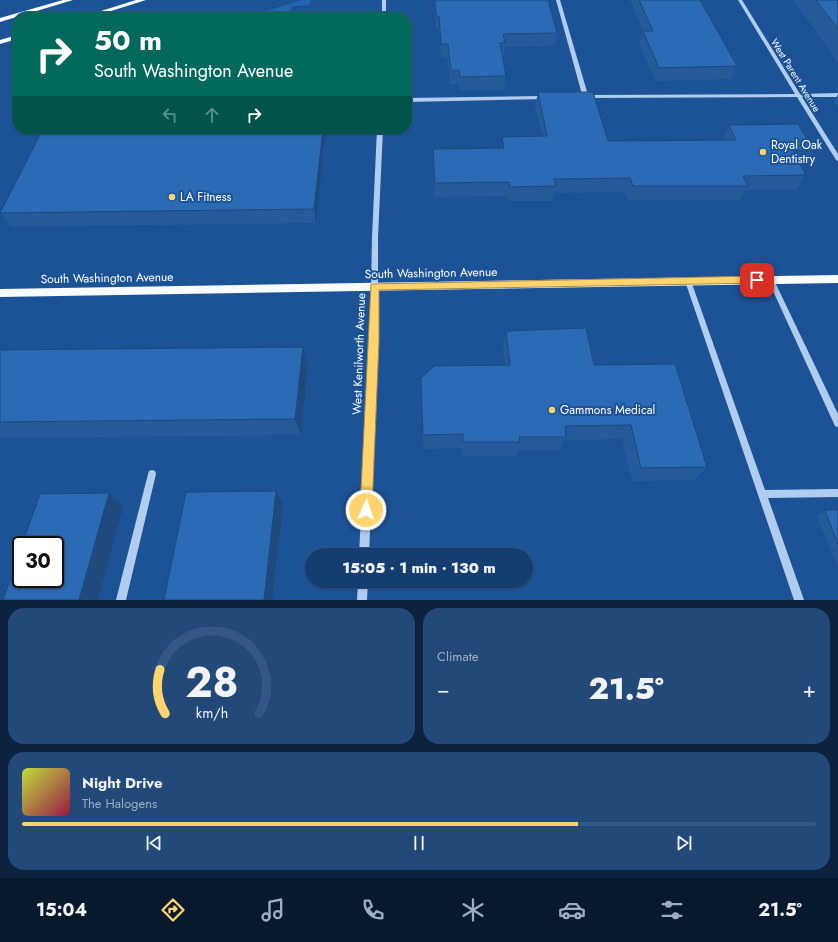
<!DOCTYPE html>
<html lang="en">
<head>
<meta charset="utf-8">
<style>
	:root { --surface:#153e70; --page:#224978; --text:#f1f3f6; --muted:#9daec3; --line:#345783; --accent:#ffd46e }
	body { margin:0; font-family:Jost,sans-serif; background:var(--page); color:var(--text); height:100vh; display:flex; flex-direction:column; font-size:15px; white-space:nowrap }
	* { box-sizing:border-box; margin:0 }
	p { font-size:13px; color:var(--muted) }
	.icon { flex:none; width:22px; height:22px; fill:none; stroke:currentColor; stroke-width:2; stroke-linecap:round; stroke-linejoin:round }
	.map { position:relative; height:600px; overflow:hidden }
	.drawer { display:flex; flex-direction:column; gap:8px; padding:8px; background:#0c223e; flex:1 }
	.drawer>* { flex:none }
	.guide { position:absolute; left:12px; top:12px; width:400px; height:122px; border-radius:16px; box-shadow:0 1px 3px #0004,0 0 0 1px var(--line); background:#00695c; color:#fff; overflow:hidden }
	.speed { position:absolute; left:12px; top:536px; display:flex; gap:8px; font-size:20px; font-weight:700; text-align:center }
	.speed>* { display:grid; place-content:center; width:52px; height:52px; border-radius:50%; background:var(--surface); box-shadow:0 1px 3px #0004,0 0 0 1px var(--line); line-height:1 }
	.speed .limit { border:2px solid #111; border-radius:6px; background:#fff; color:#111 }
	.pin { position:absolute; display:grid; place-items:center; width:34px; height:34px; color:#fff; margin:-17px; border-radius:8px; box-shadow:0 2px 6px #0006 }
	.me { position:absolute; width:44px; margin:-22px; rotate:3deg; stroke-linejoin:round; filter:drop-shadow(0 0 3px #0008) }
	.turn { display:flex; align-items:center; gap:14px; height:84px; padding:0 16px; font-size:18px }
	.turn .icon { width:52px; height:52px; stroke-width:2.5 }
	.turn b { display:block; font-size:28px; line-height:34px }
	.lanes { display:flex; align-items:center; height:38px; padding:0 16px; background:#0003; justify-content:center; gap:20px; direction:ltr }
	.lanes .off { opacity:.35 }
	.big { font-size:30px; font-weight:800; line-height:1.1 }
	.drawer .widget { flex:1; display:flex; flex-direction:column; justify-content:center; gap:6px; min-width:0; padding:0 14px; border-radius:16px; background:var(--page) }
	.drawer .dial { align-items:center; gap:0 }
	.dial svg { height:104px; overflow:visible; fill:none; stroke:var(--line); stroke-width:7; stroke-linecap:round; text-anchor:middle }
	.dial text { fill:var(--text); stroke:none }
	.song { display:flex; align-items:center; gap:12px }
	.cover { width:48px; height:48px; border-radius:6px; background:linear-gradient(135deg,hsl(70 70% 55%),hsl(340 70% 35%)) }
	.played { height:4px; border-radius:2px; background:linear-gradient(90deg,var(--accent) 70%,var(--line) 70%) }
	.keys { display:flex; justify-content:space-around; direction:ltr }
	.heat { display:flex; justify-content:space-between; align-items:center; font-size:22px; direction:ltr }
	.drawer .tiles { flex:1; display:grid; gap:8px; grid-template-columns:1fr 1fr }
	.widget:last-child { grid-column:span 2 }
	.trip { position:absolute; left:305px; top:548px; width:228px; height:40px; border-radius:20px; background:var(--surface); box-shadow:0 1px 3px #0004,0 0 0 1px var(--line); font-weight:800; line-height:40px; text-align:center }
	.tab-bar { display:flex; height:64px; justify-content:space-around; align-items:center; background:#08192d; color:var(--muted) }
	.tab-bar .icon { width:28px; height:28px }
	.tab-bar .selected { color:var(--accent) }
	.tab-bar b { font-size:18px; color:var(--text) }
	.map>svg:first-child { display:block }
</style>
</head>
<body>
<div class="map">
<svg width="838" height="600" viewBox="0 0 838 600">
	<rect width="100%" height="100%" fill="#1c5396"/>
	<!-- green -->
	<path fill="#2565af" d="M301 0H311L309 5 292 6 290 17H248Z"/>
	<g fill="none" stroke-linecap="round" stroke-linejoin="round">
		<!-- minor -->
		<g fill="#b0cdf0" fill-rule="evenodd">
			<rect x="382" y="0" width="4" height="17"/>
			<path d="M556 0H560L588 95 795 94 738 0H742L800 94 838 93V97H802L838 154V161L836 160 797 97 583 98Z"/>
			<path d="M545 96 547 97V99L407 102V98Z"/>
			<path d="M377 129H383L378 237V341L369 555H359L370 341 372 237Z"/>
			<path d="M771 277 774 280 838 414V427L835 426 768 280Z"/>
			<path d="M688 278 691 281 765 490 838 489V497L768 498 804 600H794L685 281Z"/>
			<path d="M152 470 155 471 156 474 126 600H116L148 474 149 471Z"/>
			<path d="M358 581H368L367 600H357Z"/>
		</g>
		<!-- major -->
		<g fill="#f8fbff" fill-rule="evenodd">
			<path d="M63 0H73L0 22V18Z"/>
			<path d="M136 0H146L92 17H82Z"/>
			<path d="M17 35V39L0 44V40Z"/>
			<path d="M838 275V283L0 297V289Z"/>
		</g>
	</g>
	<!-- wall -->
	<g fill="#255b9b">
		<path d="M434 0H548L557 33 555 46 505 47 504 56H502L506 76 504 90H459L458 84H450L447 57H441L439 29H436Z"/>
		<path d="M630 0H700L737 66 731 79 655 81 639 44 643 31Z"/>
		<path d="M793 0H838V62Z"/>
		<path d="M538 92 608 141 723 140V139L729 125 814 151 805 165H801L806 175 797 189 745 190 740 200H628L625 192 554 193 553 201H508L507 196 435 197 433 163V149L501 148 502 137 542 136 535 107Z"/>
		<path d="M838 94V107L834 101Z"/>
		<path d="M326 129 316 223 11 227 0 213Z"/>
		<path d="M506 331 594 365 707 467 695 480 632 481 622 439 565 440 560 451H518L516 456H462L461 448 423 449 421 393V378L505 365 503 347Z"/>
		<path d="M303 347 308 364 301 435 0 438V350Z"/>
		<path d="M825 510H838V564H836L817 515Z"/>
	</g>
	<!-- shaded-wall -->
	<g fill="#1e4a7e">
		<path d="M323 129H326L316 223 314 209Z"/>
		<path d="M303 347 308 364 301 435 295 419Z"/>
		<path d="M276 491 283 504 272 600H264Z"/>
		<path d="M109 493 123 506 98 600H79Z"/>
	</g>
	<!-- building -->
	<g fill="#2b6ab4" stroke="#1e4a7e">
		<path d="M435 0H548L557 33 503 34 505 43H500L506 76 460 77 459 70 451 71 448 44H441L439 16H436Z"/>
		<path d="M639 0H700L737 66 659 68 643 31H653Z"/>
		<path d="M816 0H838V29Z"/>
		<path d="M538 92H593L608 141 736 140 729 125 798 124 814 151H793L806 175 743 176 748 186H633L630 178 554 179 556 186 510 187 509 182 435 183 433 149 504 148 502 137 547 136Z"/>
		<path d="M43 129H323L314 209 0 213Z"/>
		<path d="M586 328 594 365 675 364 707 467 641 468 631 425 565 426 566 437H519L520 442H463V434L423 435 421 378 434 366 510 365 506 331Z"/>
		<path d="M303 347 295 419 0 422V350Z"/>
		<path d="M276 491 264 600H164L186 492Z"/>
		<path d="M109 493 79 600H3L21 548V579H55V545H22L40 494Z"/>
		<path d="M825 510H838V545Z"/>
	</g>
	<!-- route -->
	<path fill="#ffd46e" stroke="#a68a48" d="M757 276 762 280 757 283 379 290V341L372 510 370 514 366 515 362 514 360 510 371 284Z"/>
	<!-- markers -->
	<g fill="#ffd46e" stroke="#1c5396" stroke-width="1.5">
		<circle cx="763" cy="152" r="4"/>
		<circle cx="172" cy="197" r="4"/>
		<circle cx="552" cy="410" r="4"/>
	</g>
	<g text-anchor="middle" stroke-width="4" stroke-linejoin="round" paint-order="stroke">
		<!-- far-street labels -->
		<g font-size="10" fill="#fff" stroke="#1c5396">
			<text transform="translate(796 75) rotate(58)" y="4">West Parent Avenue</text>
		</g>
		<!-- poi labels -->
		<g font-size="12" fill="#fff" stroke="#1c5396" text-anchor="start">
			<text x="771" y="149">Royal Oak<tspan x="771" dy="14">Dentistry</tspan></text>
			<text x="180" y="201">LA Fitness</text>
			<text x="560" y="414">Gammons Medical</text>
		</g>
		<!-- street labels -->
		<g font-size="12" fill="#fff" stroke="#1c5396">
			<text transform="translate(431 273) rotate(-1)" y="4">South Washington Avenue</text>
			<text transform="translate(107 278) rotate(-1)" y="4">South Washington Avenue</text>
			<text transform="translate(359 354) rotate(-88)" y="4">West Kenilworth Avenue</text>
		</g>
	</g>
</svg>
<div class="speed"><div class="limit">30</div></div>
<div class="pin" style="left:757px;top:280px;background:#d93025"><svg class="icon" aria-label="arrive" viewBox="0 0 24 24"><path d="M6 21V4h12l-3 4 3 4H6"/></svg></div>
<svg class="me" style="left:366px;top:510px" viewBox="-20 -20 40 40"><circle r="17" fill="#ffd46e" stroke="#fff" stroke-width="3"/><path d="M0-11L8 9 0 5-8 9z" fill="#fff"/></svg>
<div class="trip">15:05 · 1 min · 130 m</div>
<div class="guide">
<div class="turn"><svg class="icon" aria-label="right" viewBox="0 0 24 24"><path d="M7 20v-9h11M14 6l5 5-5 5"/></svg><div><b>50 m</b>South Washington Avenue</div></div>
<div class="lanes"><svg class="icon off" aria-label="left" viewBox="0 0 24 24"><path d="M17 20v-9H6M10 6l-5 5 5 5"/></svg><svg class="icon off" aria-label="ahead" viewBox="0 0 24 24"><path d="M12 20V5M6 11l6-6 6 6"/></svg><svg class="icon" aria-label="right" viewBox="0 0 24 24"><path d="M7 20v-9h11M14 6l5 5-5 5"/></svg></div>
</div>
</div>
<section class="drawer">
<div class="tiles">
<div class="widget dial"><svg viewBox="0 0 100 80">
<path d="M14 69A42 42 0 1 1 86 69"/>
<path d="M14 69A42 42 0 0 1 10 35" stroke="#ffd46e"/>
<text x="50" y="56" font-size="32" font-weight="700">28</text>
<text x="50" y="72" font-size="11">km/h</text>
</svg></div>
<div class="widget"><p>Climate</p>
<div class="heat"><a>−</a><b class="big">21.5°</b><a>+</a></div>
</div>
<div class="widget">
<div class="song"><i class="cover"></i><div><b>Night Drive</b><p>The Halogens</p></div></div>
<div class="played"></div>
<div class="keys"><svg class="icon" aria-label="previous" viewBox="0 0 24 24"><path d="M18 5L8 12l10 7zM5 5v14"/></svg><svg class="icon" aria-label="pause" viewBox="0 0 24 24"><path d="M8 5v14M16 5v14"/></svg><svg class="icon" aria-label="next" viewBox="0 0 24 24"><path d="M6 5l10 7-10 7zM19 5v14"/></svg></div>
</div>
</div>
</section>
<nav class="tab-bar">
<b>15:04</b>
<svg class="icon selected" aria-label="directions" viewBox="0 0 24 24"><path d="M12 3l9 9-9 9-9-9zM9 14v-3h6M13 9l2 2-2 2"/></svg>
<svg class="icon" aria-label="music" viewBox="0 0 24 24"><path d="M9 18V5l10-2v13"/><circle cx="6" cy="18" r="3"/><circle cx="16" cy="16" r="3"/></svg>
<svg class="icon" aria-label="phone" viewBox="0 0 24 24"><path d="M5 4h4l2 5-3 2q2 4 5 5l2-3 5 2v4C11 20 4 13 5 4z"/></svg>
<svg class="icon" aria-label="climate" viewBox="0 0 24 24"><path d="M12 3v18M4 7l16 10M4 17L20 7"/></svg>
<svg class="icon" aria-label="car" viewBox="0 0 24 24"><path d="M5 17H2v-5l4-1 3-4h7l3 4 3 1v5h-3M9 17h6M6 11h13"/><circle cx="7" cy="17" r="2"/><circle cx="17" cy="17" r="2"/></svg>
<svg class="icon" aria-label="filters" viewBox="0 0 24 24"><path d="M4 7h16M4 17h16"/><circle cx="9" cy="7" r="2"/><circle cx="15" cy="17" r="2"/></svg>
<b>21.5°</b>
</nav>
</body>
</html>
